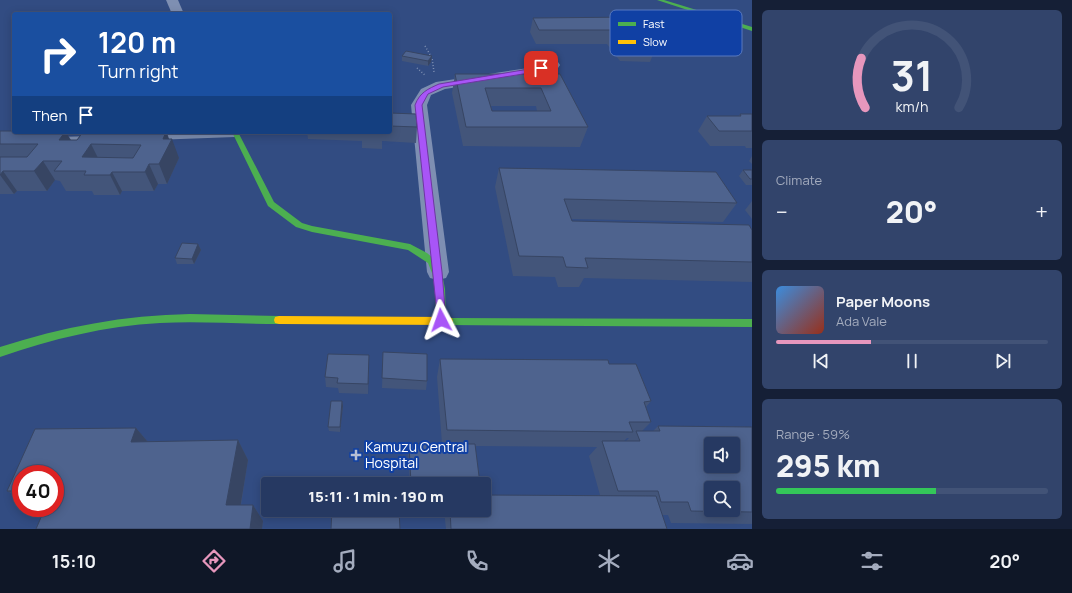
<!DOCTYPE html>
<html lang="en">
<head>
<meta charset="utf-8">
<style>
	:root { --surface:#263962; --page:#32446b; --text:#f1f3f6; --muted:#a4acbe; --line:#425377; --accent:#e797bd }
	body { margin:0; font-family:Manrope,sans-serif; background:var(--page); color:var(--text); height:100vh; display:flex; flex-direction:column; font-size:15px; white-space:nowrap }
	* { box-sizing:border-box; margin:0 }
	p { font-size:13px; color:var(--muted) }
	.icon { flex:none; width:22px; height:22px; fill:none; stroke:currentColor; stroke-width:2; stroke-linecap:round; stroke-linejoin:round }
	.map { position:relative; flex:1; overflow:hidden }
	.panel { display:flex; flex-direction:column; gap:10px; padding:10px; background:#151f36; width:320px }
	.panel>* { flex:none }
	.banner { position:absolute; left:12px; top:12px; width:380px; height:122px; border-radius:4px; box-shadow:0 2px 10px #0003,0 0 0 1px var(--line); background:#1a4fa0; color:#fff; overflow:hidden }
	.fabs { position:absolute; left:704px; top:437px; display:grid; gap:8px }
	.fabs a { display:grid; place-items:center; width:36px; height:36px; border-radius:4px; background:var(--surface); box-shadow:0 2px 10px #0003,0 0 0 1px var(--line); font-size:20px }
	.speed { position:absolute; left:12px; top:465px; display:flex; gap:8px; font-size:20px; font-weight:700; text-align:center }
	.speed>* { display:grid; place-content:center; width:52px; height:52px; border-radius:50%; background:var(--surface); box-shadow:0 2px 10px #0003,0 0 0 1px var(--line); line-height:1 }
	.speed .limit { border:6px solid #d22; background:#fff; color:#111 }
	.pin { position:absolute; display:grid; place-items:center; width:34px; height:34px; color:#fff; margin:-17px; border-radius:8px; box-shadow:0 2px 6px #0006 }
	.me { position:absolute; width:44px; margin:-22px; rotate:356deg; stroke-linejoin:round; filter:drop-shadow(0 0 3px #0008) }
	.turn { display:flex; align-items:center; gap:14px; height:84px; padding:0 20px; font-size:18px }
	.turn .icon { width:52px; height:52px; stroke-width:2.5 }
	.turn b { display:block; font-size:28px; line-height:34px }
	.then { display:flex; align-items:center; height:38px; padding:0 20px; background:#0003; gap:8px; font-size:15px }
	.big { font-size:30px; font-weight:800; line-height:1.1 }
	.panel .tile { flex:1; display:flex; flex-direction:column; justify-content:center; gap:6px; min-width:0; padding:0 14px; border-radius:6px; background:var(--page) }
	.panel .dial { align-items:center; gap:0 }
	.dial svg { height:104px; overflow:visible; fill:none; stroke:var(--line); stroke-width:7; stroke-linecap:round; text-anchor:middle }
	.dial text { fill:var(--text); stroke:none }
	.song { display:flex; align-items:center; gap:12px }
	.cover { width:48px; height:48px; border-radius:6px; background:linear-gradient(135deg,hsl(210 70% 55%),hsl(10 70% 35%)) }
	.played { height:4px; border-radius:2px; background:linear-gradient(90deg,var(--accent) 35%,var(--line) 35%) }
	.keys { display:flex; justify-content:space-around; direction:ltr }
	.heat { display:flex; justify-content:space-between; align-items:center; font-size:22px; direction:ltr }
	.charge { height:6px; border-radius:3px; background:linear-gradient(90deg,#34c759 59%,var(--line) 0) }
	.trip { position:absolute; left:261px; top:477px; width:230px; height:40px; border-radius:4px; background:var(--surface); box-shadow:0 2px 10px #0003,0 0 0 1px var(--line); font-weight:800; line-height:40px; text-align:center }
	.menu { display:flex; height:64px; justify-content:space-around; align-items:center; background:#0f1727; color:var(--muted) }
	.menu .icon { width:28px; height:28px }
	.menu .selected { color:var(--accent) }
	.menu b { font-size:18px; color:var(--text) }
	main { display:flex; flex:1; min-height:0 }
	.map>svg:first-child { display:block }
</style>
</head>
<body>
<main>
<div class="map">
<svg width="752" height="529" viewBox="0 0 752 529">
	<rect width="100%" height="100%" fill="#324c82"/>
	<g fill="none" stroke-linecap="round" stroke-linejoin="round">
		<!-- path -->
		<g stroke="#7e8fb2" stroke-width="1.5" stroke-dasharray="1 2" stroke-linecap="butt">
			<path d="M425 46 432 58 434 72"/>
			<path d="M417 68 426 76"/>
		</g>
		<!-- lane -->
		<g fill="#7e8fb2" fill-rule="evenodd">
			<path d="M215 132H238L240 134 235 137 153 140 148 137 153 134Z"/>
			<path d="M94 136 99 139 97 141 55 143 50 140 55 137Z"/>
		</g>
		<!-- street -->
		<g fill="#7e8fb2" fill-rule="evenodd">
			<path d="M166 0H178L184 14H172Z"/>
			<path d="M553 61 558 62 560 65 558 68 529 76 445 89 431 95 427 105 449 272 446 278 438 280 430 278 427 272 411 105 421 89 436 82 528 68Z"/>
		</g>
		<!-- fast -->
		<g fill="#4caf50" fill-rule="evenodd">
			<path d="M657 0H664L752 27V31Z"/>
			<path d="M232 132H238L274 202 302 223 312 226 410 244 427 253 434 259 442 273 445 289 446 318 752 319V327L448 325 444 323H437L436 320 435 289 432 273 428 263 408 250 312 232 296 227 268 206Z"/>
			<path d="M190 314 279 316 283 317 284 320 283 323 279 324C240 324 200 321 160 323 105 326 52 339 0 357V347C62 327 125 315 190 314Z"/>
		</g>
		<!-- slow -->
		<path fill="#ffc107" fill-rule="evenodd" d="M279 316 448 317 452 318 453 321 452 324 448 325 279 324 275 323 274 320 275 317Z"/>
	</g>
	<!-- wall -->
	<g fill="#43557a" fill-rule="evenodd">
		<path d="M533 18 647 32 646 36 656 47 650 62 620 61 607 44H536L530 32Z"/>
		<path d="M402 56H432L431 62 428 66 402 61Z"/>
		<path d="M519 71 541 74 588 127 580 147 463 146 452 93 455 74H518ZM491 106H536L537 111H492Z"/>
		<path d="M390 113 417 127 416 143 382 141V149L362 148V141L308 139 307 132H390Z"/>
		<path d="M740 114H752V148H746L745 146H710L698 131 707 116H739Z"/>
		<path d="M0 131 14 132H66L71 140H77L83 132H167L169 139 179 158 167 184H158L154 191H122L120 195H94L92 191H66L60 181 55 180 47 191H17L14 194H0Z"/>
		<path d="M752 156V164L749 161Z"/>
		<path d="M499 168 737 203 723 222 571 219 572 221 752 230V282L584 278 579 287H558L555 277 513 276 495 187Z"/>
		<path d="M743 170H752V185H746L739 176Z"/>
		<path d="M752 201V219L745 210Z"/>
		<path d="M198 244 201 250 194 264H177L175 258Z"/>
		<path d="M383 352 427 381 426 390 382 388Z"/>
		<path d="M369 355 368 394 339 393 338 388 326 387 325 377Z"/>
		<path d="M440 359 609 364 651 401 646 407 651 422 642 431H653L658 426 752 427V524L671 523 668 515H662L667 529H446L444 510H484L600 495 589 456 597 447 475 446 480 484H410L408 452 409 444H442L437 377ZM627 438H629L626 441H624Z"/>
		<path d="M342 401 343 406 340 432 329 431 328 427Z"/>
		<path d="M136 428 148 442 238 440 248 460 241 505H253L263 521 262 529H36L45 508H55V474H21V499L7 491 35 429Z"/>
	</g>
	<!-- shaded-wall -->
	<g fill="#374563">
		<path d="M432 56 431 62 428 66V61Z"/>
		<path d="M65 132H66L76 150 59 140Z"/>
		<path d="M166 132 170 142 172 139 179 158 167 184 159 164 163 139Z"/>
		<path d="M91 144 101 164 82 157Z"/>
		<path d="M43 161 55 180 47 191 34 171Z"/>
		<path d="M149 164 158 184 154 191 145 172Z"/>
		<path d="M3 171 17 191 14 194 0 175Z"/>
		<path d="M112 172 122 191 120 195 110 175Z"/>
		<path d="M198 244 201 250 194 264 192 259Z"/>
		<path d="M369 355V365L368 394V384Z"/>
		<path d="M342 401 343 406 340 432V427Z"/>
		<path d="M136 428 153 448 131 442Z"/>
		<path d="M238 440 248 460 238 521 226 505Z"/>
		<path d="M253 505 263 521 262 529H250Z"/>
	</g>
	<!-- building -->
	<g fill="#4e638e" stroke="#374563" fill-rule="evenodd">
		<path d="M635 17 647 32H643L656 47H625L612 30H539L533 18Z"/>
		<path d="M406 51 432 56 428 61 402 56Z"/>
		<path d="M519 71H540L541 74H520Z"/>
		<path d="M455 74H560L588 127H466ZM485 88H541L551 111H492Z"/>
		<path d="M390 113 416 114 417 127 390 126Z"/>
		<path d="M740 114H752V131H719L707 116H741Z"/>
		<path d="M14 129V132H65L59 140H77L83 132H166L163 139H172L159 164H149L145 172H112L110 175H84L86 171H54L62 161H43L34 171H3L0 175V157H27L38 144H0V131H12ZM91 144 141 145 133 158 82 157Z"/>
		<rect x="361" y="132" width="21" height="1"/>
		<path d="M499 168 716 172 737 203 564 199 572 221 749 225 752 230V262L585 258 588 268 566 267 563 257 519 256Z"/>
		<path d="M743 170H752V179H750Z"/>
		<path d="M182 243 198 244 192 259 175 258Z"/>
		<path d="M383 352 427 354V381L382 378Z"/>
		<path d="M328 354 369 355 368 384 337 383 338 378 325 377Z"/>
		<path d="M440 359 608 360 609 364H636L651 401 644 402 651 422H629L633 432 447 430Z"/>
		<path d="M331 401H342L340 427H328Z"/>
		<path d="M658 426 752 427V512L691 511 688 502H661L658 491H618L602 441H640L636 431H660ZM711 444H733V466H711ZM711 488H733V510H711Z"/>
		<path d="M136 428 131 442 238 440 226 505H253L250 529H36L45 508H55V474H21V491H7L35 429Z"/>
		<path d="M409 444H475L480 484H411Z"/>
		<path d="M484 495 656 496 667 529H451L450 510H484Z"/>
		<path d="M332 510H399L400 529H331Z"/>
	</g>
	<!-- route -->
	<path fill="#a855f7" stroke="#6d37a1" d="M541 67H543V70L529 73 443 87 428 94 422 105 442 272 446 320 445 323 441 324 438 323 415 105C420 92 428 89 439 84Z"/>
	<!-- markers -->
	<path fill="#b7c0d3" stroke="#1040a4" stroke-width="1.5" d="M354 449h4v4h4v4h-4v4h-4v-4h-4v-4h4z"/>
	<g text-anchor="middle" stroke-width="4" stroke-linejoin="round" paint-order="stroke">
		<!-- near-poi labels -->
		<g font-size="14" fill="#fff" stroke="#1040a4" text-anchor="start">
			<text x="365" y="452">Kamuzu Central<tspan x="365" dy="16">Hospital</tspan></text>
		</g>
	</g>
	<!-- legend -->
	<rect x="610" y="10" width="132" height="46" rx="6" fill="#1040a4" stroke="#5879bf" stroke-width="1"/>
	<rect x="618" y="22" width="18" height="4" fill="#4caf50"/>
	<rect x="618" y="40" width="18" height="4" fill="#ffc107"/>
	<g font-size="11" fill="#fff">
		<text x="643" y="28">Fast</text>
		<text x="643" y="46">Slow</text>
	</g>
</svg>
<div class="fabs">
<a><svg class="icon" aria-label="sound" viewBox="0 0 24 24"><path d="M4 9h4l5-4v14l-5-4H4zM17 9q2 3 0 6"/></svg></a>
<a><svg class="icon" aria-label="search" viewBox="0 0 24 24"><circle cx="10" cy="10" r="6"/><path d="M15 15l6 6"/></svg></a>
</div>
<div class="speed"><div class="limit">40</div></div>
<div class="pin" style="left:541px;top:68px;background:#d93025"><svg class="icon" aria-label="arrive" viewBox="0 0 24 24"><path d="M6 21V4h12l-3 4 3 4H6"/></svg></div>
<svg class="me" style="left:441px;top:320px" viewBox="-20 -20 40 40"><path d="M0-17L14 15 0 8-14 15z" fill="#a855f7" stroke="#fff" stroke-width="4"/></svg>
<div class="trip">15:11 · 1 min · 190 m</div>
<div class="banner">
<div class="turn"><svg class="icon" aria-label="right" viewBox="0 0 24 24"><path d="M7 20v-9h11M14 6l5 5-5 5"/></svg><div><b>120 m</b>Turn right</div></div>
<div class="then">Then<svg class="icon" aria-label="arrive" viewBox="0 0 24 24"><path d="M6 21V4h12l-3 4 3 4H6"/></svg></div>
</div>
</div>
<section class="panel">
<div class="tile dial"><svg viewBox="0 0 100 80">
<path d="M14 69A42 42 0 1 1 86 69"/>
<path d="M14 69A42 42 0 0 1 11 31" stroke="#e797bd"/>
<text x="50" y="56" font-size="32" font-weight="700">31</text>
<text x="50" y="72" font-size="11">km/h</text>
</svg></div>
<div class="tile"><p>Climate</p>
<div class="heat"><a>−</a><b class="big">20°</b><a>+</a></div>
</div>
<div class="tile">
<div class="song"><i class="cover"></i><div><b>Paper Moons</b><p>Ada Vale</p></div></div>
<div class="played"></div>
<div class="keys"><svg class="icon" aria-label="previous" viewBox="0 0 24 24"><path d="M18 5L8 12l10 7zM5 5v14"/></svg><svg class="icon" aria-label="pause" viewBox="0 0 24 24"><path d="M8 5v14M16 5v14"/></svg><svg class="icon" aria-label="next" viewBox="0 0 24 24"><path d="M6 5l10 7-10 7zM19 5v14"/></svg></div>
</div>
<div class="tile"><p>Range · 59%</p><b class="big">295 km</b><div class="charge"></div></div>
</section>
</main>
<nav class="menu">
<b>15:10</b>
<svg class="icon selected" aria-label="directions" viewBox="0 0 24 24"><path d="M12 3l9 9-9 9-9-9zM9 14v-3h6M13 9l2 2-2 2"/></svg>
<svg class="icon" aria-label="music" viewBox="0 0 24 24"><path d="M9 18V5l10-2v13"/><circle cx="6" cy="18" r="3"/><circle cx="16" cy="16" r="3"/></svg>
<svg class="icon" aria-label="phone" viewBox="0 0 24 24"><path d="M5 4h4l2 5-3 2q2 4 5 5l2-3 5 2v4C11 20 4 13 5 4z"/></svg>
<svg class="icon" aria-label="climate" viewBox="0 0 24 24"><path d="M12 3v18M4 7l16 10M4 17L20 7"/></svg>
<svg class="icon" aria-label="car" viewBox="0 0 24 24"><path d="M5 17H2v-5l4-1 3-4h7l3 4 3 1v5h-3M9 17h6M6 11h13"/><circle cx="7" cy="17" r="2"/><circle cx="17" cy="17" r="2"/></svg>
<svg class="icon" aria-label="filters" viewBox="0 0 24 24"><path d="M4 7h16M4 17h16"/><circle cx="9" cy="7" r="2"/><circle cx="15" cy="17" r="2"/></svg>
<b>20°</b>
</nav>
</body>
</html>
